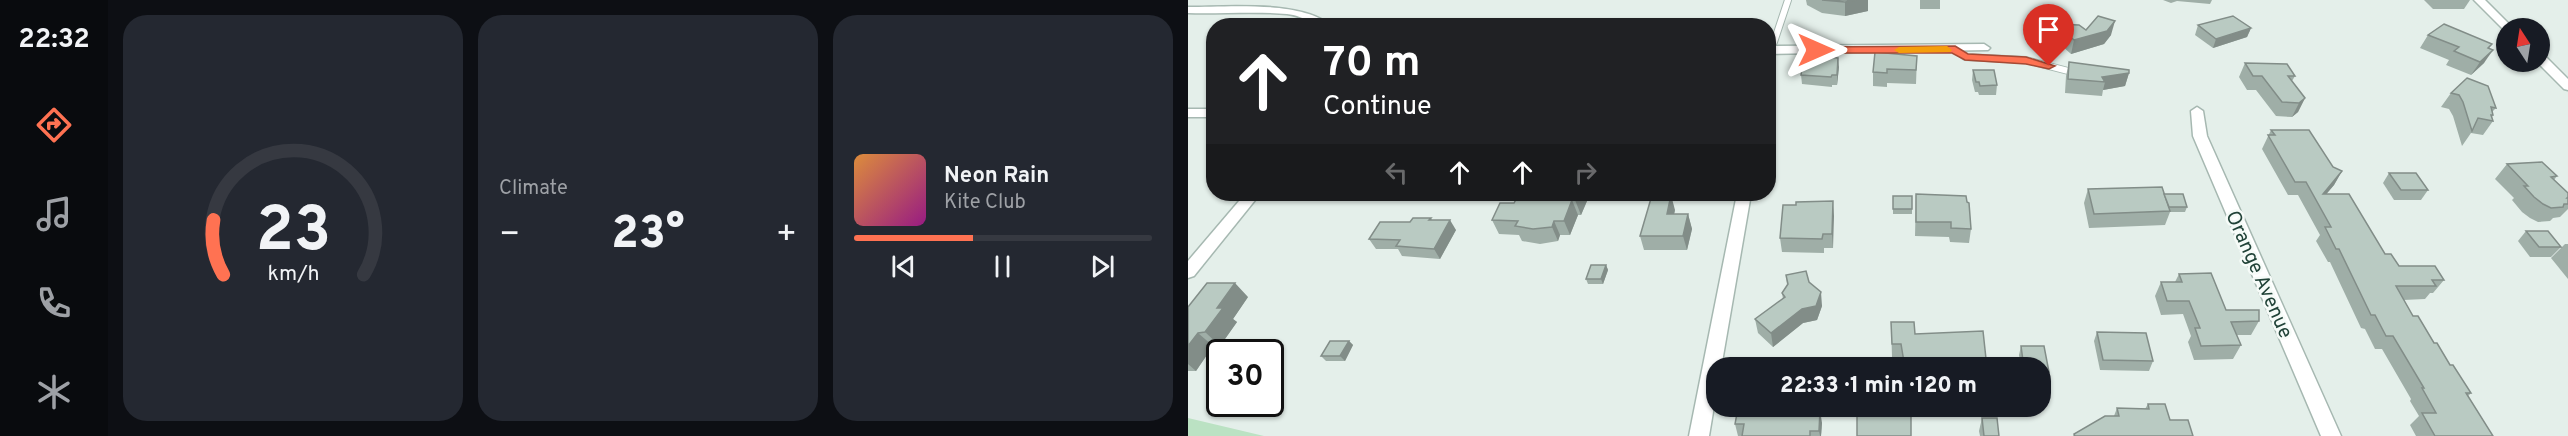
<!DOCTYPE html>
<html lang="en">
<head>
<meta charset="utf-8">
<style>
	:root { --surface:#171b24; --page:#242831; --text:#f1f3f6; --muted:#9ea1a6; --line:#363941; --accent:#ff7252 }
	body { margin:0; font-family:Overpass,sans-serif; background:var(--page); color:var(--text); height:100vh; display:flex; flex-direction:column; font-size:22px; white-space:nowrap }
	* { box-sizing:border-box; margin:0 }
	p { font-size:20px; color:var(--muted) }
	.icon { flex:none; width:33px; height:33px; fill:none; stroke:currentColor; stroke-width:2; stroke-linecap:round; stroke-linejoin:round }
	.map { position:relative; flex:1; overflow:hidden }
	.panel { display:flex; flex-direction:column; gap:15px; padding:15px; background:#0d0f14; width:1080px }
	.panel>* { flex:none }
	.banner { position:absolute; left:18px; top:18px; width:570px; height:183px; border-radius:24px; box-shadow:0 2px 4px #0004; background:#202124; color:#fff; overflow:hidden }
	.needle { width:39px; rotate:348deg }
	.fabs { position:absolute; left:1308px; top:18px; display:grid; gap:12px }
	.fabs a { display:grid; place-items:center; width:54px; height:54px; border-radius:50%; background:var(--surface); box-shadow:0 2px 4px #0004; font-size:30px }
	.speed { position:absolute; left:18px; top:339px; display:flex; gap:12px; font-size:30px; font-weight:700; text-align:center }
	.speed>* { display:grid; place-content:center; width:78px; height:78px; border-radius:50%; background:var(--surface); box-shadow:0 2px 4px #0004; line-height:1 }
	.speed .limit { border:3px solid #111; border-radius:9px; background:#fff; color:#111 }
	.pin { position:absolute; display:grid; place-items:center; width:51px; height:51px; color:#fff; margin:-62px -26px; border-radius:50% 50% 50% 0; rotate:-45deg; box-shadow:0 0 6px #0007 }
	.pin .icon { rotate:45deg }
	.me { position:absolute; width:66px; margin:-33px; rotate:90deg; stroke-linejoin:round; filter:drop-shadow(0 0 4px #0008) }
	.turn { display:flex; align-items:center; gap:21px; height:126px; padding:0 18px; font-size:27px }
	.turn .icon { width:78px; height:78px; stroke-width:2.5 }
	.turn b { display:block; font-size:42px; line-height:51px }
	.lanes { display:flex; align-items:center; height:57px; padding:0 18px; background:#0003; justify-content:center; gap:30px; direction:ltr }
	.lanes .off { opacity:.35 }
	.big { font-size:45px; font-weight:800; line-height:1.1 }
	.panel .widget { flex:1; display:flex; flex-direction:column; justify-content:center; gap:9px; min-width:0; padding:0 21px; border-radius:24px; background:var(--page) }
	.panel .dial { align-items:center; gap:0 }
	.dial svg { height:156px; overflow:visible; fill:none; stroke:var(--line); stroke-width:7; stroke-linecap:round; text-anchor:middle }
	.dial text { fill:var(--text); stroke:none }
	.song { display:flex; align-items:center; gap:18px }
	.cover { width:72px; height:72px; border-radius:9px; background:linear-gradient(135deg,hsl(30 70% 55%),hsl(310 70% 35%)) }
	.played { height:6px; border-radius:3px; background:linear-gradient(90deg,var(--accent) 40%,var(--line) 40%) }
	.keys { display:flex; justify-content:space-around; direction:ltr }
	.heat { display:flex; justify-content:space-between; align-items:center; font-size:33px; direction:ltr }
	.panel .tiles { flex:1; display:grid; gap:15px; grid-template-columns:repeat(3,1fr) }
	.trip { position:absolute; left:518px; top:357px; width:345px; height:60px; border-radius:24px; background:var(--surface); box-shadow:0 2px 4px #0004; font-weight:800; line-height:60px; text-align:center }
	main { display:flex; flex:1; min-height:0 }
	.tabs { display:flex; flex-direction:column; width:108px; justify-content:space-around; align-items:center; background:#090b0e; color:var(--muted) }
	.tabs .icon { width:42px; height:42px }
	.tabs .on { color:var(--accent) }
	.tabs b { font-size:27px; color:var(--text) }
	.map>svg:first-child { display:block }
</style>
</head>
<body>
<main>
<nav class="tabs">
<b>22:32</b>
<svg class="icon on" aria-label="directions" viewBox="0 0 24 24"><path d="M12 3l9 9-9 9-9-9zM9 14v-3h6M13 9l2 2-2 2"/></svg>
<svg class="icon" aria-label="music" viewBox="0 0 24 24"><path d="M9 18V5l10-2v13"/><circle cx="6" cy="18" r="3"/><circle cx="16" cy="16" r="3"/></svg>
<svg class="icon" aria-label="phone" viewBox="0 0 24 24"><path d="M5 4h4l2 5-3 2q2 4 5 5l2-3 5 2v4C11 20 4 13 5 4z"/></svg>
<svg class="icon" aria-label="climate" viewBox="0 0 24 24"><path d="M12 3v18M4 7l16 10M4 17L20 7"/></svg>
</nav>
<section class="panel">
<div class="tiles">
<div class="widget dial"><svg viewBox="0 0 100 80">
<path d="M14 69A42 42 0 1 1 86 69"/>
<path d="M14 69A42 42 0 0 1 9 41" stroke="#ff7252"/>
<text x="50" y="56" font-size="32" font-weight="700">23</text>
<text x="50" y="72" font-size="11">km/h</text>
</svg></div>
<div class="widget"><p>Climate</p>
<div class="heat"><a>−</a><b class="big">23°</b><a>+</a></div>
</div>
<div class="widget">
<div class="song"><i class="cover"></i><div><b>Neon Rain</b><p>Kite Club</p></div></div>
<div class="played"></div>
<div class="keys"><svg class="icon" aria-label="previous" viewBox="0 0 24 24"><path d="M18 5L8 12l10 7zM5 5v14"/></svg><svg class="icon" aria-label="pause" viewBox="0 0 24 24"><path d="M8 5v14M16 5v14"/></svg><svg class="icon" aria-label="next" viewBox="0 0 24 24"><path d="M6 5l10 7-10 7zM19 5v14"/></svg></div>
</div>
</div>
</section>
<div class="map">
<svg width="1380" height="436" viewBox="0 0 1380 436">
	<rect width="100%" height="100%" fill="#e4efea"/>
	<!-- green -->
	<path fill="#bbe2c3" d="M0 418 76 436H0Z"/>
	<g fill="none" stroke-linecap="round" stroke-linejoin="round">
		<!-- lane casing -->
		<g stroke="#a6b8b1" stroke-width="8">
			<g id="lane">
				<path d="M767 49 777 57 838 60 884 72"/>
				<path d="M581 50 586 42 600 0"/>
			</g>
		</g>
		<!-- street casing -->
		<g stroke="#a6b8b1" stroke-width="3">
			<g id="street">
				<path d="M1286 0H1297L1325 28 1316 30Z"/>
				<path d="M0 7C38 7 115 0 143 26 125 26 117 16 99 14 67 11 32 14 0 13Z"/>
				<path d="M796 44 802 48 800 50 580 54V46Z"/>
				<path d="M1352 54 1356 55 1380 79V90L1376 89 1349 62H1352Z"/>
				<path d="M1009 107 1015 111 1019 136 1153 436H1133L1005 136 1003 111Z"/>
				<rect x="0" y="109" width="26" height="8"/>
				<path d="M57 194H72L6 276 0 278V261Z"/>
				<path d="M549 194H563L533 368H528V394L521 436H501Z"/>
			</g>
		</g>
		<!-- lane -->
		<use href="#lane" stroke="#fff" stroke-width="6"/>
		<!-- street -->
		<use href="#street" fill="#fff" fill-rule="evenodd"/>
	</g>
	<!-- wall -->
	<g fill="#9faea7">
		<path d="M618 0H680V11L657 16 634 13 619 5Z"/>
		<rect x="732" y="0" width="20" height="9"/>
		<path d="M975 0H1024L1022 4 989 1 983 3Z"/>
		<path d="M1236 0H1282L1276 9H1245Z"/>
		<path d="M868 24 923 35 916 44 883 54 865 38Z"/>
		<path d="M1010 25 1063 28 1059 37 1025 48 1007 35Z"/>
		<path d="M1240 35 1304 44 1301 48 1296 63 1283 75 1258 65 1261 60 1232 48Z"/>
		<path d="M729 56 728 84 699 83V87L685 86V72Z"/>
		<path d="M881 62 941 73 937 86 915 90 914 96 877 93 878 76Z"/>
		<path d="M1057 63 1107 76 1104 81 1117 98 1110 112 1104 117 1088 116 1068 90H1059L1051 77Z"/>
		<path d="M651 67 649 85H644V87L614 84 613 75Z"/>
		<path d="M785 70 809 85 808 95H791L790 92H787L784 80Z"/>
		<path d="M1279 78 1308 108 1304 112 1305 115 1304 117 1305 121 1295 135 1283 133 1274 146 1265 116 1261 109 1253 107 1263 93Z"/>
		<path d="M1083 130 1145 167 1154 171 1146 185 1138 194 1197 254 1211 266 1256 280 1245 293H1242L1237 299 1215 300 1225 316 1283 393 1280 396 1305 436H1228L1222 425 1231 416 1222 401 1223 399 1194 349H1187L1177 329 1173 328 1142 262H1140L1128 241 1132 235 1110 195H1100L1074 149Z"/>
		<path d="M1319 164 1369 176 1366 180 1380 193V209L1372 217 1365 218 1362 221 1350 222 1342 218 1334 212 1324 200 1326 198 1307 179Z"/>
		<path d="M1201 173 1240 190 1233 200H1206L1195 183Z"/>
		<path d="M900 189 976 194 999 207 997 212H982L977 225 901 228 896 203Z"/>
		<path d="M331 194H396L399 201 393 215H390L382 235H372L370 241 352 244 334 241 331 235 311 234 304 220 326 203Z"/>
		<path d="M728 194 783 229 781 243 762 242 761 237 727 236Z"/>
		<path d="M705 196 724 209V214H705Z"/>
		<path d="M645 201V248H636V253L594 252 592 238 608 205Z"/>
		<path d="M487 210 486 214H500L504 229 499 250H456L452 236Z"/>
		<path d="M243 218 244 220 268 230 252 259 214 256 210 249H188L181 239 222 222Z"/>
		<path d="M1338 231 1373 247 1363 257H1342L1330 241Z"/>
		<path d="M1377 244H1380V279L1363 258Z"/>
		<path d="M418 265 420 270 415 284H400L398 279Z"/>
		<path d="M991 274 1038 310 1071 321 1063 335H1049L1053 345 1045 359 1006 360 1000 342 1003 336 995 314 973 315 967 296 973 282H987Z"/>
		<path d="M598 275 621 282 634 306 629 320 615 323 585 347 570 333 567 319 595 299 594 293 599 285Z"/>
		<path d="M60 297 45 319 49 322 32 346H25L8 371H0V307Z"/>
		<path d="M703 322 727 334 799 368H714L713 357H704Z"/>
		<path d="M909 332 965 361 961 371 912 370 906 341Z"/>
		<path d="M161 341 165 345 157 361H138L133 356Z"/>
		<path d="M833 346 861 372 858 381H852V368H833L831 355Z"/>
		<path d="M960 404 1005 436H885L886 434 926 416 929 408 957 409Z"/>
		<path d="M800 406H818L817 413H801Z"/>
		<path d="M624 410 634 423 633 436H550L547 424Z"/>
		<path d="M794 418 811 436H792L791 431Z"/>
	</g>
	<!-- shaded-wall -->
	<g fill="#828d88">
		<path d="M668 0H680V11L657 16V2Z"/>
		<path d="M927 21 923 35 916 44 883 54 886 40Z"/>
		<path d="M1063 28 1059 37 1025 48 1028 39Z"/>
		<path d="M1305 50 1296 63 1283 75 1292 62Z"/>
		<path d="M650 58 651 67 649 85V75Z"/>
		<path d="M941 73 937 86 915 90 917 82 914 77Z"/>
		<path d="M1117 98 1110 112 1104 117 1111 103Z"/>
		<path d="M1154 171 1146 185 1130 204 1135 194Z"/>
		<path d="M390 194H396L399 201 393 215 387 200Z"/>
		<path d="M483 195 487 210 483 228 479 214Z"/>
		<path d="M384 200 390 215 382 235 376 221Z"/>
		<path d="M645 201 646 216 645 248 644 234Z"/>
		<path d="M500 214 504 229 499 250 495 236Z"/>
		<path d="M262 220 268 230 252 259 246 249Z"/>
		<path d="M366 221 372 235 370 241 364 227Z"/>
		<path d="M418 265 420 270 415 284 413 279Z"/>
		<path d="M47 283 60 297 45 319 49 322 32 346 17 332 29 308Z"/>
		<path d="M633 292 634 306 629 320 615 323 585 347 583 333Z"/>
		<path d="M10 333 25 346 8 371 0 364V346Z"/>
		<path d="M161 341 165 345 157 361 152 356Z"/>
		<path d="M632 410 634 423 633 436H632L631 431Z"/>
	</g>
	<!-- building -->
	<g fill="#b9cac2" stroke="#828d88" stroke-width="1.5">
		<path d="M634 0H668L657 2Z"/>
		<path d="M910 16 927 21 919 31 886 40 868 24 891 25 898 30Z"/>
		<path d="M1045 16 1063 28 1028 39 1010 25Z"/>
		<path d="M1256 24 1304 44 1300 48 1305 50 1292 62 1266 51 1271 47 1240 35Z"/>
		<path d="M687 52 729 56 728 70 699 69V73L685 72Z"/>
		<path d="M616 55 650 58 649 75H644L643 77 613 75Z"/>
		<path d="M881 62 941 70V73L914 77 917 82 880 79Z"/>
		<path d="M1057 63 1099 64 1107 76H1100L1117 98 1111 103 1094 102 1074 76H1065Z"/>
		<path d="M785 70H806L809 85 792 86 791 82H788Z"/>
		<path d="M1279 78 1300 86 1308 108 1303 107 1305 115H1303L1305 121 1290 118 1284 131 1275 102 1271 95 1263 93Z"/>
		<path d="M1083 130H1121L1145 167 1154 171 1135 194H1161L1197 254H1203L1211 266H1247L1256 280H1244L1248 286H1208L1225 316H1230L1246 343H1249L1262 365H1265L1283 393H1278L1305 436H1247L1234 413H1248L1234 388H1236L1205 336H1198L1187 315H1183L1151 249H1148L1137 227H1143L1118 182H1107L1080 135H1087Z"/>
		<path d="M1354 162 1369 176 1363 177 1380 193V197L1379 198H1380V204H1376L1375 207 1363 208 1355 204 1346 197 1336 186H1340L1319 164Z"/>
		<path d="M1201 173H1228L1240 190H1213Z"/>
		<path d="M974 187 982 211 906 214 900 189Z"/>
		<path d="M331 194H390L387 200H384L376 221H366L364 227 345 229 327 226 330 221 304 220 312 203H326Z"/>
		<path d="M728 194 778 196 779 202 781 203 783 229 763 228V222H728Z"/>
		<path d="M976 194H995L999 207H981Z"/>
		<path d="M464 195H483L479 214H500L495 236H452Z"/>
		<rect x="705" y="196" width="19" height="13"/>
		<path d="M645 201 644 234H635L634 239 592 238 595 205H608V202Z"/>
		<path d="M225 218H243L241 220H262L246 249 208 246 212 240 181 239 192 222H222Z"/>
		<path d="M1338 231H1360L1373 247H1351Z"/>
		<path d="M403 265H418L413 279H398Z"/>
		<path d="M618 271 621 282 633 292 628 306 614 309 583 333 567 319 597 297 594 293 600 284 598 275Z"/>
		<path d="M1023 273 1038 310H1071V321L1043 322 1053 345 1013 346 1007 328H1012L1001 301H979L973 282H994L991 274Z"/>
		<path d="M19 283H47L29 308H35L17 332 10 333 0 346V307Z"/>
		<path d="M703 322H726L727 334 795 331 799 368H717L713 344H704Z"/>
		<path d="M909 332 958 333 965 361 915 360Z"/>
		<path d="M142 341H161L152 356H133Z"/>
		<path d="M833 346H856L861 372H852V368H836Z"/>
		<path d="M960 404H977L982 420H1000L1005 436H887L886 434 917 416H931L929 408 961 409Z"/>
		<rect x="669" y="406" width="54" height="30"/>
		<rect x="802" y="406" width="16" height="3"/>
		<path d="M550 408H624V410H632L631 431H622V436H554L556 424H547Z"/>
		<path d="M794 418H809L811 436H796Z"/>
	</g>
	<!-- route -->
	<path fill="#ff7252" stroke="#a64a35" stroke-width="1.5" d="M767 46 780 54 838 57 867 66 861 69 838 64 777 60 764 53H628L623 50 628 47Z"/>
	<!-- slow -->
	<path fill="#f59e0b" d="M759 46 764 50 762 52 711 53 706 50 711 47Z"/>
	<g text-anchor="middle" stroke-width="5" stroke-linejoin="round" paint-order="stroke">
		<!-- street labels -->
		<g font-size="20" fill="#214338" stroke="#f6fbf8">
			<text transform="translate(1072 274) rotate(66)" y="7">Orange Avenue</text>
		</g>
	</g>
</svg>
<div class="fabs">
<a><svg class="needle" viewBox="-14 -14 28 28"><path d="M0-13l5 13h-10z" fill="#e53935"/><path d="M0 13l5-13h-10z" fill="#9ea1a6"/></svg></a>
</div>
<div class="speed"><div class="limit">30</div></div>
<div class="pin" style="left:861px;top:66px;background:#d93025"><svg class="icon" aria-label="arrive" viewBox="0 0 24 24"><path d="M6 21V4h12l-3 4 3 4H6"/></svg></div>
<svg class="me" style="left:628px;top:50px" viewBox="-20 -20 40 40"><path d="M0-17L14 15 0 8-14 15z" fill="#ff7252" stroke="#fff" stroke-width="4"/></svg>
<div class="trip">22:33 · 1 min · 120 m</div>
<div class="banner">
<div class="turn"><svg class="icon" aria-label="ahead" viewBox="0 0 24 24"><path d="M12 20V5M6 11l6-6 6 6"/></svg><div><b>70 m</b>Continue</div></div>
<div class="lanes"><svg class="icon off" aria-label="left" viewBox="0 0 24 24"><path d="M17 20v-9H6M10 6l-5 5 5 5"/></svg><svg class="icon" aria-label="ahead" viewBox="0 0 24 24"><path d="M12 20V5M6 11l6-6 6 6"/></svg><svg class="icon" aria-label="ahead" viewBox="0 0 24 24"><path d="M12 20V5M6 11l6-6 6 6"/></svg><svg class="icon off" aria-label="right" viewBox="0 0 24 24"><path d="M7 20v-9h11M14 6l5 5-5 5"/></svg></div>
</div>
</div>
</main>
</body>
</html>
